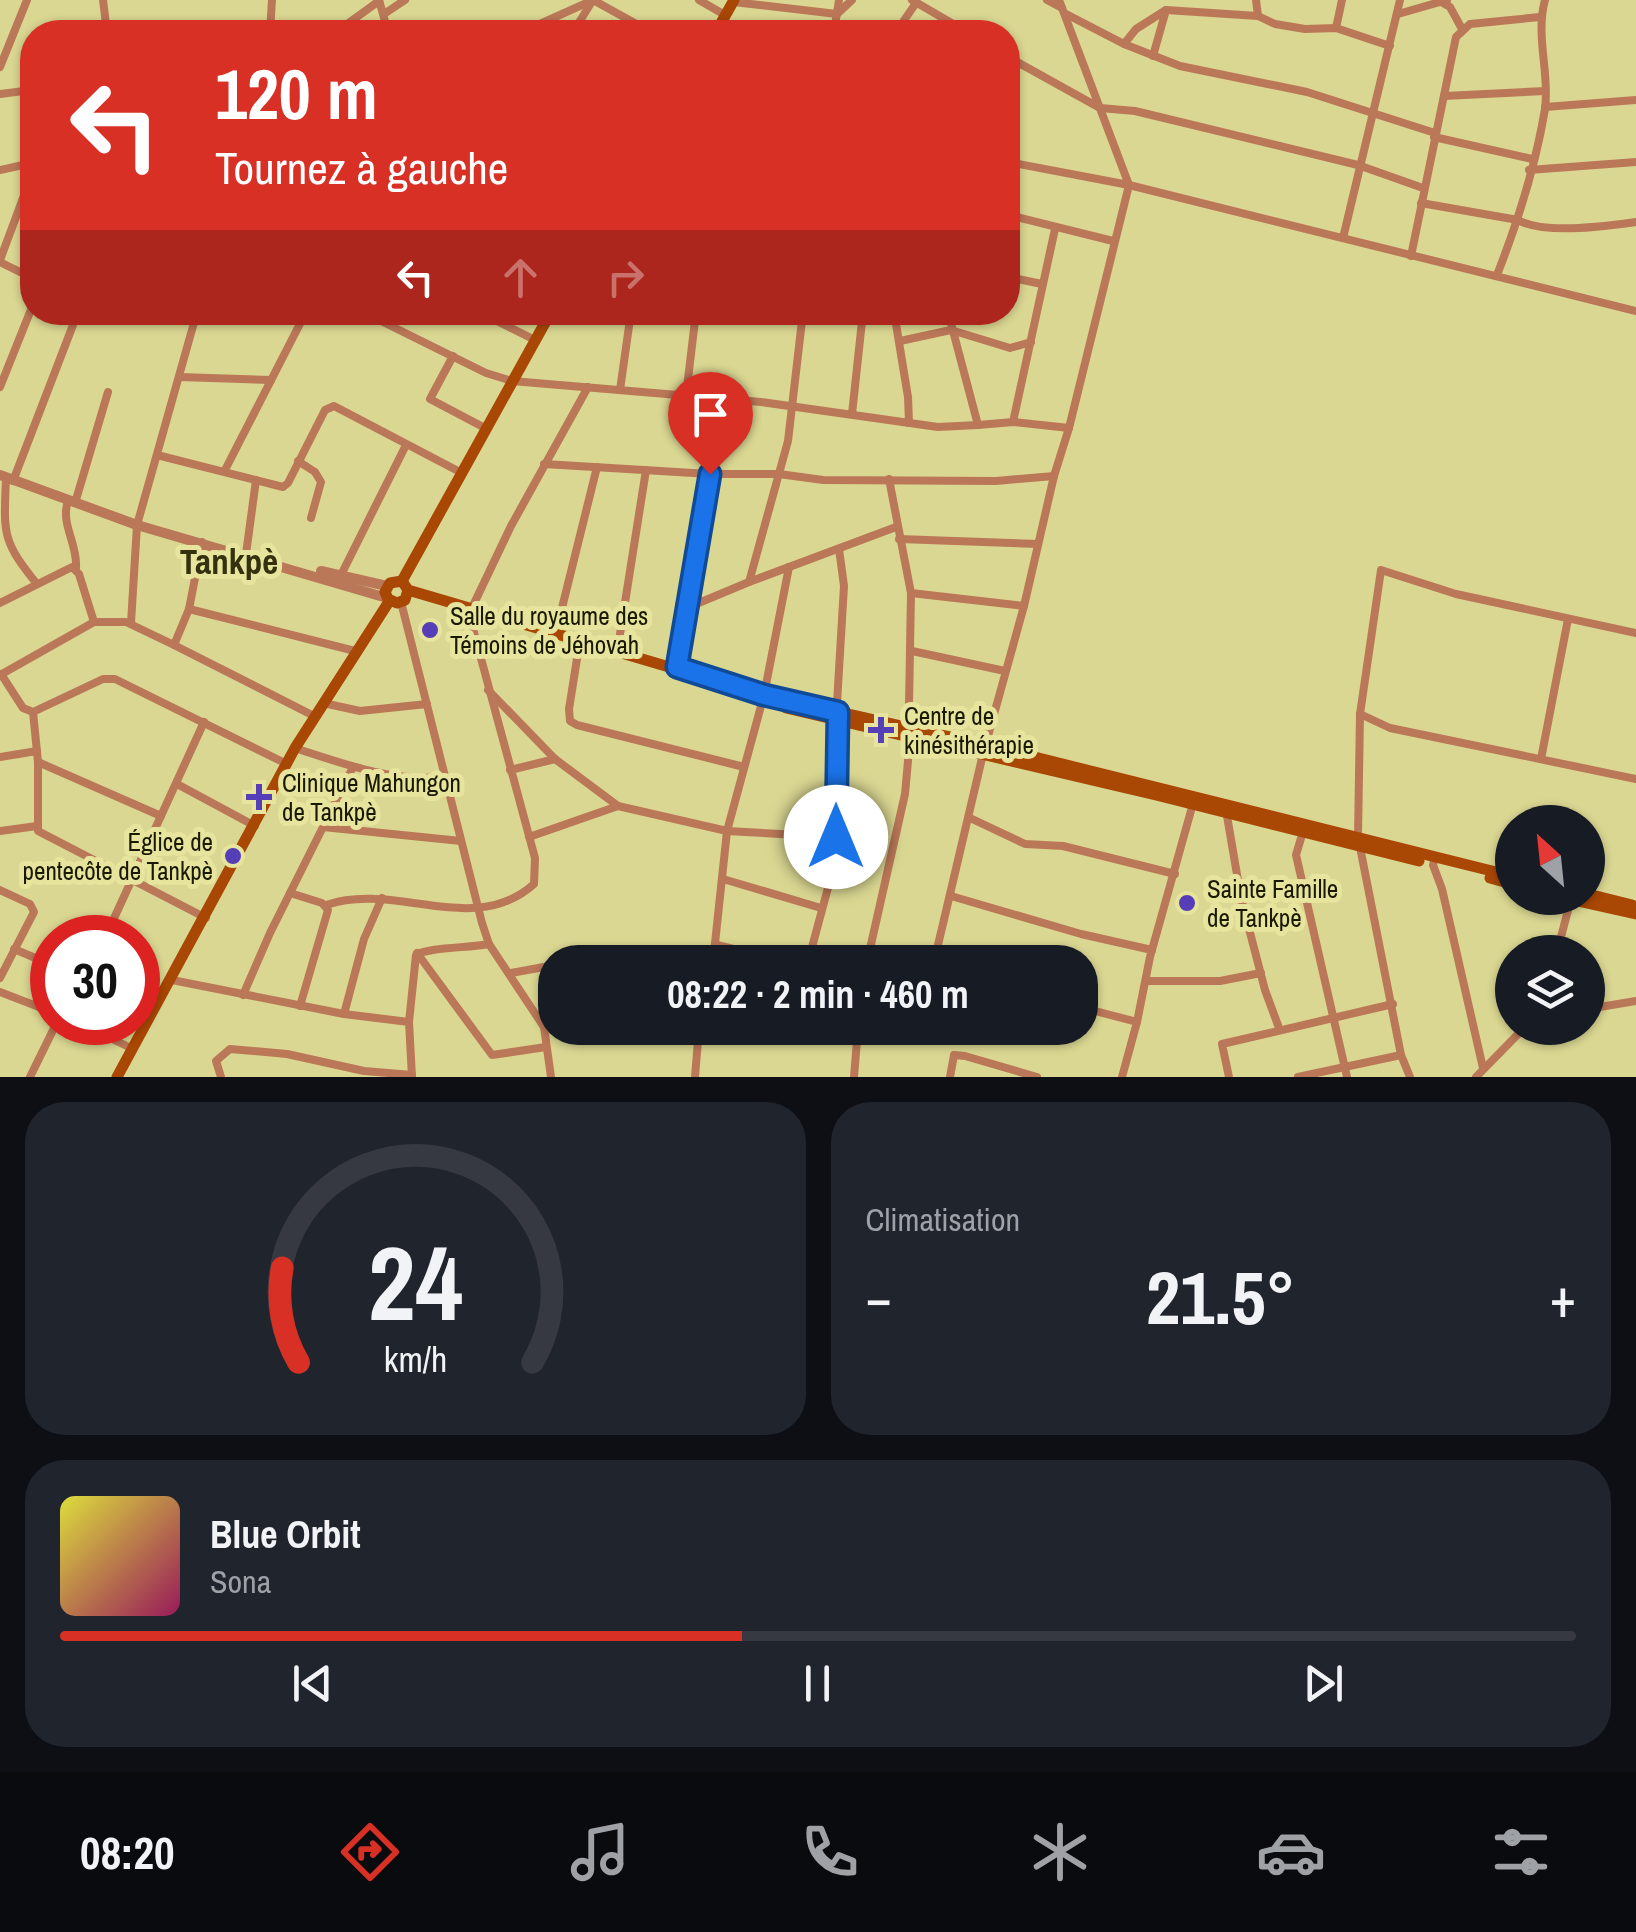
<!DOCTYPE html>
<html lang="fr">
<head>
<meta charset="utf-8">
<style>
	:root { --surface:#171b24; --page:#20242c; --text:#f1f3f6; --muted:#9ea1a6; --line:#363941; --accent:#d93025 }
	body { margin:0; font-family:"Archivo Narrow",sans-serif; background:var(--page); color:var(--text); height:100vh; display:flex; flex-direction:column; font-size:38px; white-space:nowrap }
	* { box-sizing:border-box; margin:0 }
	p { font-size:32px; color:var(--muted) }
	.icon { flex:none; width:55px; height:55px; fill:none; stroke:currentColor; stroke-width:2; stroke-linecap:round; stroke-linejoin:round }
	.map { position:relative; height:1077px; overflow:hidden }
	.drawer { display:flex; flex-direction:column; gap:25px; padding:25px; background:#0d0f14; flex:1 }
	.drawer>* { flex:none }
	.guide { position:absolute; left:20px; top:20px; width:1000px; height:305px; border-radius:40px; box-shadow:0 2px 8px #0004; background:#d93025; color:#fff; overflow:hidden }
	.needle { width:65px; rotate:333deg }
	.controls { position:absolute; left:1495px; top:805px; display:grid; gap:20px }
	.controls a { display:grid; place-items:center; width:110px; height:110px; border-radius:50%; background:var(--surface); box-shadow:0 2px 8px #0004; font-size:50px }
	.speed { position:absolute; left:30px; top:915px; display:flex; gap:20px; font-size:50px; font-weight:700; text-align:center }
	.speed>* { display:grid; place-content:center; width:130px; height:130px; border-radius:50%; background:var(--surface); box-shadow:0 2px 8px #0004; line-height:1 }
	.speed .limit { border:15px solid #d22; background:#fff; color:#111 }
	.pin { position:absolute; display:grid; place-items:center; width:85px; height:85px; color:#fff; margin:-102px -42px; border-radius:50% 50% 50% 0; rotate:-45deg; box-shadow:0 0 10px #0007 }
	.pin .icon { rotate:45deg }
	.me { position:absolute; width:110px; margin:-55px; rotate:0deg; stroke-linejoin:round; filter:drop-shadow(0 0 8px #0008) }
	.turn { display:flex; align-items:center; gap:35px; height:210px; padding:0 30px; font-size:45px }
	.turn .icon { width:130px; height:130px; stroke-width:2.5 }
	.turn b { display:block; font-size:70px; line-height:85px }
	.lanes { display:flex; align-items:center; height:95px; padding:0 30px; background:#0003; justify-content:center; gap:50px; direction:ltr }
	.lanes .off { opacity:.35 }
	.big { font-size:75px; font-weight:800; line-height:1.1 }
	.drawer .widget { flex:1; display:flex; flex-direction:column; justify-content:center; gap:15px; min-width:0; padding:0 35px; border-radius:40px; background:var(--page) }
	.drawer .dial { align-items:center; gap:0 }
	.dial svg { height:260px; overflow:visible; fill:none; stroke:var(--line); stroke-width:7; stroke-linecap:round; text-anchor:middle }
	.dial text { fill:var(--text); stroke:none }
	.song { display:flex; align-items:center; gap:30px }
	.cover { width:120px; height:120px; border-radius:15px; background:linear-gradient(135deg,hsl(60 70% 55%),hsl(330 70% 35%)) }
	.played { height:10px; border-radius:5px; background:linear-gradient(90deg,var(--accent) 45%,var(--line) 45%) }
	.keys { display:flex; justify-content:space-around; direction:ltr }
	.heat { display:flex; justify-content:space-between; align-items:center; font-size:55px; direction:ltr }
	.drawer .tiles { flex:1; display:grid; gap:25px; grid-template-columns:1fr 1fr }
	.widget:last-child { grid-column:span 2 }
	.trip { position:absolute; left:538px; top:945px; width:560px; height:100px; border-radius:40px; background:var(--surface); box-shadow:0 2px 8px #0004; font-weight:800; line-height:100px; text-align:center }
	.tabs { display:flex; height:160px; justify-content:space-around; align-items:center; background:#090b0e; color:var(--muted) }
	.tabs .icon { width:70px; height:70px }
	.tabs .on { color:var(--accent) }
	.tabs b { font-size:45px; color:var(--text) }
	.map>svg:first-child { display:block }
</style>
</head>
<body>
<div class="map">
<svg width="1636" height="1077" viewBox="0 0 1636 1077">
	<rect width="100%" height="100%" fill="#dad792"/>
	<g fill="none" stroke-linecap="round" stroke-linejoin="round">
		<!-- minor -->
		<g stroke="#bb7858" stroke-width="8">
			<path d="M103 0 107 32"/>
			<path d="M379 0 388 32"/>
			<path d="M593 0 651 32"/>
			<path d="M699 0 725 15"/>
			<path d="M912 0 967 32"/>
			<path d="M1047 0 1062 8"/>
			<path d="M1256 0 1258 16"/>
			<path d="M733 2 837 14 852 0"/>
			<path d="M1443 3 1450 7 1462 29"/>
			<path d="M384 14 405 0"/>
			<path d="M1066 14 1124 44 1180 66 1307 92 1435 133"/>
			<path d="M1398 14 1447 0"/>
			<path d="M1336 28 1342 0"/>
			<path d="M270 32 272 0"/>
			<path d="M319 32 343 27 379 1"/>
			<path d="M522 32 593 0"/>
			<path d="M573 32 593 0"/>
			<path d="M834 32 839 0"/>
			<path d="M896 32 916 3"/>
			<path d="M1124 44 1136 29 1166 10 1258 16 1275 24 1305 29 1336 28 1390 46"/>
			<path d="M1153 56 1166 10"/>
			<path d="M1008 57 1100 108 1135 111 1358 165 1423 188"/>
			<path d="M0 67 27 0"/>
			<path d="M0 94 32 90"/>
			<path d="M1444 96 1545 91"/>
			<path d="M1545 107 1636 100"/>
			<path d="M1434 137 1532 159"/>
			<path d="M1008 162 1129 185 1636 311"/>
			<path d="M0 170 32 163"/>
			<path d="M1529 170 1636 162"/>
			<path d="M1421 203 1518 220C1544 235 1606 226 1636 222"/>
			<path d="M1008 215 1113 241"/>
			<path d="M1343 238 1400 0"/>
			<path d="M1411 256 1456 37 1470 24 1540 17"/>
			<path d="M0 260 32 174"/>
			<path d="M0 262 32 278"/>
			<path d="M1497 275C1517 224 1536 163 1545 109 1550 73 1535 36 1545 0"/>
			<path d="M1008 277 1042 284"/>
			<path d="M265 312 301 321"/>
			<path d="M479 312 535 340"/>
			<path d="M894 312 908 397 909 423"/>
			<path d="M948 312 978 425 1013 422 1069 428"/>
			<path d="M375 318 486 373 512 381 761 402 938 427 978 425"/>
			<path d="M900 341 951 330 1010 348 1031 342"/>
			<path d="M453 356 430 399 485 428"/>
			<path d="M179 377 271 380"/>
			<path d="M0 387 32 307"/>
			<path d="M620 390 631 312"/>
			<path d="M686 396 696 312"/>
			<path d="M852 414 863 312"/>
			<path d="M1013 422 1055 229"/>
			<path d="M157 455 283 487 288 483 325 410 334 406 460 472"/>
			<path d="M298 461 315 472 321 482 311 518"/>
			<path d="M544 464 710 474H779L823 480 996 481 1054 476"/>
			<path d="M225 470 306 312"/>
			<path d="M6 477C4 533 1 540 37 584"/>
			<path d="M13 481 78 312"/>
			<path d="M68 501C60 524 78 544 76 568"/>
			<path d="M75 503 108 392"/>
			<path d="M899 539 1038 544"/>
			<path d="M202 542 189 609 174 645 314 716"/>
			<path d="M246 554 256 480"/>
			<path d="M341 575 406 445"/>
			<path d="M749 582 788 441 803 312"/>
			<path d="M911 593 1024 606"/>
			<path d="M401 602 482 923 489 944 544 1027 551 1077"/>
			<path d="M0 603 72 567 79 574 94 622"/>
			<path d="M689 607 749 582 896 527"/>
			<path d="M189 609 355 651"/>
			<path d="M131 623 137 525 197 312"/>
			<path d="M556 632 597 467"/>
			<path d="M579 646 569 709 570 721 577 725 744 767"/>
			<path d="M912 651 1005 671"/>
			<path d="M617 653 646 470"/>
			<path d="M677 667 710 474"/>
			<path d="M1 674 23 708 33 712 38 762V831L206 918"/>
			<path d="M0 675 94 622H126L174 645"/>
			<path d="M488 690 555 759 618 806 727 831 835 837"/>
			<path d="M323 703 360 711 427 704"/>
			<path d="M33 712 103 679H115L287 764"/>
			<path d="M1360 714 1390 728 1636 779"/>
			<path d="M295 748C344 764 392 782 444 777"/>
			<path d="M0 757 37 751"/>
			<path d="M1541 759 1568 619"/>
			<path d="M38 762 161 816"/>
			<path d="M510 770 555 759"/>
			<path d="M177 784 255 826"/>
			<path d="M1226 810 1241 898 1265 990 1279 1028"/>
			<path d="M970 818 1025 844 1063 846 1175 874"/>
			<path d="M323 827 461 841"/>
			<path d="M1304 828 1296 855 1347 1077"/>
			<path d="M0 831 37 826"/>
			<path d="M529 837 618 806"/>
			<path d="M1435 858 1433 865 1442 889 1483 1068"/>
			<path d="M723 879 821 908"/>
			<path d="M0 890 30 904 34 912 0 978"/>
			<path d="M290 893 322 903 328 910 300 1006"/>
			<path d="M951 896 1081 934 1152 950"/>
			<path d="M326 905C396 881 474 938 534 884L535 858 469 614 511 526 588 387"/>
			<path d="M105 938 204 722"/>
			<path d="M717 945 788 962"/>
			<path d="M14 949 52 965"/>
			<path d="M1557 952 1571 899"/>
			<path d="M417 953 492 1055 546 1047"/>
			<path d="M574 962 604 955"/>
			<path d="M713 962 727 831 764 695 789 567"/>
			<path d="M808 962 832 873 835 837 836 720 844 586 839 549"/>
			<path d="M867 962 905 794 908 761 911 593 889 479"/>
			<path d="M934 962 983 754 1024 606 1054 476 1069 428 1129 185 1059 0"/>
			<path d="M511 973 555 965"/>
			<path d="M172 980 344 1014 409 1022"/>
			<path d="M1147 981H1220L1261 973"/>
			<path d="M0 992 52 1012"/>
			<path d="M243 995 270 933 353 767"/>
			<path d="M1080 1007 1137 1022"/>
			<path d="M1588 1009 1636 1001"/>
			<path d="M344 1014 364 939 382 898"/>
			<path d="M77 1022 133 1049"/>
			<path d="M557 1028 699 1029"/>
			<path d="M30 1077 57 1022"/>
			<path d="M221 1077 216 1061 230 1049 287 1054 364 1071 412 1075"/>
			<path d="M412 1077 409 1022 416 955C428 947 470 948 489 944"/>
			<path d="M695 1077 699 1028"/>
			<path d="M854 1077 858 1028"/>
			<path d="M950 1077 954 1055 965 1056 1037 1077"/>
			<path d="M1122 1077 1137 1022 1150 957 1194 800"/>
			<path d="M1229 1077 1222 1044 1393 1004"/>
			<path d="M1298 1077 1401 1055"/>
			<path d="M1410 1077 1401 1055 1358 837 1360 714 1381 570 1456 594 1636 633"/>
			<path d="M1476 1077 1524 1028"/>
		</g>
		<!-- tertiary -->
		<g stroke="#bb7858" stroke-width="10">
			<path d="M0 475 137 525 387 598"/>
			<path d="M321 571 387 586"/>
		</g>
		<!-- secondary -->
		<g stroke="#a94704" stroke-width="11">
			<path d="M716 32 734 0"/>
			<path d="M402 581 551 312"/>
			<path d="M408 590 405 600 397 603 388 599 385 592 390 583 402 581 408 590 764 695 986 745 1512 876"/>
			<path d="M786 708 1156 795 1419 861"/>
			<path d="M1490 878 1512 884"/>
			<path d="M1588 894 1632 905"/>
			<path d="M1564 898 1636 914"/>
			<path d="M117 1077 295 748 390 600"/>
		</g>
	</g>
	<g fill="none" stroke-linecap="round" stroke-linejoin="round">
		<!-- route casing -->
		<g stroke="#114b97" stroke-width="25">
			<path id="route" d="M710 474 677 667 764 695 838 712 836 837"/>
		</g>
		<!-- route -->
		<use href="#route" stroke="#1a73e8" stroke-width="18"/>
	</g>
	<!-- markers -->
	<g fill="#563eb6" stroke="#e7e49e" stroke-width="4">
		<circle cx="430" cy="630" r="10"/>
		<path d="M876 715h10v10h10v10h-10v10h-10v-10h-10v-10h10z"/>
		<path d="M254 782h10v10h10v10h-10v10h-10v-10h-10v-10h10z"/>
		<circle cx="233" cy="856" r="10"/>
		<circle cx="1187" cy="903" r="10"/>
	</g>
	<g text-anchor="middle" stroke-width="10" stroke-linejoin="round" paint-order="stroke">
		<!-- poi labels -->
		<g font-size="25" fill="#191800" stroke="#e7e49e" text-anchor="start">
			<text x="450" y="625">Salle du royaume des<tspan x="450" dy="29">Témoins de Jéhovah</tspan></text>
			<text x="904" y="725">Centre de<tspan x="904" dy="29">kinésithérapie</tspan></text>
			<text x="282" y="792">Clinique Mahungon<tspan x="282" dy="29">de Tankpè</tspan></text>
			<text x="213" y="851" text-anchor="end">Églice de<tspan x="213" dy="29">pentecôte de Tankpè</tspan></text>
			<text x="1207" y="898">Sainte Famille<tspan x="1207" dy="29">de Tankpè</tspan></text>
		</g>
		<!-- district labels -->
		<g font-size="35" font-weight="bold" fill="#34320e" stroke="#e7e49e">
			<text x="229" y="574">Tankpè</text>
		</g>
	</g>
</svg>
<div class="controls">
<a><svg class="needle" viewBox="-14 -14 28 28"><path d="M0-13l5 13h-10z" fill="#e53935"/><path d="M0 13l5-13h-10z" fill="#9ea1a6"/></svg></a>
<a><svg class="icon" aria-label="layers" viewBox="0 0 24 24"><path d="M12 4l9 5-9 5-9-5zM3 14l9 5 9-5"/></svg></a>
</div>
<div class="speed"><div class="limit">30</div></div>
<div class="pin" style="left:710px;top:474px;background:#d93025"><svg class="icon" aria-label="arrive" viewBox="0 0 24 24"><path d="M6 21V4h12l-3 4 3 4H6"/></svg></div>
<svg class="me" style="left:836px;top:837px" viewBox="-20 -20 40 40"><circle r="19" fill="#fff"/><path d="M0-13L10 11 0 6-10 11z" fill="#1a73e8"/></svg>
<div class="trip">08:22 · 2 min · 460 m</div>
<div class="guide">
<div class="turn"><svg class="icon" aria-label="left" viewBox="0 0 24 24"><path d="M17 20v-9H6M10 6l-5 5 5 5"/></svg><div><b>120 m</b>Tournez à gauche</div></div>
<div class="lanes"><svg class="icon" aria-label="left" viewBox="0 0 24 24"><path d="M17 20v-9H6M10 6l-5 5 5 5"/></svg><svg class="icon off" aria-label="ahead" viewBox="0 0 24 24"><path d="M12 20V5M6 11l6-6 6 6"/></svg><svg class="icon off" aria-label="right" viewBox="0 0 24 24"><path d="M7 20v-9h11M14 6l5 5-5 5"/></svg></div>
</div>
</div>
<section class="drawer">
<div class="tiles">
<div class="widget dial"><svg viewBox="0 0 100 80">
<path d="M14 69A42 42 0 1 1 86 69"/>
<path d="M14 69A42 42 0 0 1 9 40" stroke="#d93025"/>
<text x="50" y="56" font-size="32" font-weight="700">24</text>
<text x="50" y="72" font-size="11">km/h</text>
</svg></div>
<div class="widget"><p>Climatisation</p>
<div class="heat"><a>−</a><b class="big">21.5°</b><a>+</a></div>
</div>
<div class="widget">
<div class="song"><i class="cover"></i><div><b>Blue Orbit</b><p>Sona</p></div></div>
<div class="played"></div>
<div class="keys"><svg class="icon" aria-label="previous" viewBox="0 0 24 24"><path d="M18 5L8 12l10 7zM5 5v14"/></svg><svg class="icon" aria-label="pause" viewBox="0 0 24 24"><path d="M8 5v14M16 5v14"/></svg><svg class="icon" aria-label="next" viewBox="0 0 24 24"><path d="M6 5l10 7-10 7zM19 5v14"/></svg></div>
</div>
</div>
</section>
<nav class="tabs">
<b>08:20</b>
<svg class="icon on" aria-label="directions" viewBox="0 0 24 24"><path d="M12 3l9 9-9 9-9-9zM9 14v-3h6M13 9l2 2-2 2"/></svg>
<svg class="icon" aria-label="music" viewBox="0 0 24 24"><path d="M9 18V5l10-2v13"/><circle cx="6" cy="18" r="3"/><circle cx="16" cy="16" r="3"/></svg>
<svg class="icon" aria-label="phone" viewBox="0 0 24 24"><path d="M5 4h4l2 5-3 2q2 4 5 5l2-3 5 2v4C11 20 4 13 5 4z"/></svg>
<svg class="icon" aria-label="climate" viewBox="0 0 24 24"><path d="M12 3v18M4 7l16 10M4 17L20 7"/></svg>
<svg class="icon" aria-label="car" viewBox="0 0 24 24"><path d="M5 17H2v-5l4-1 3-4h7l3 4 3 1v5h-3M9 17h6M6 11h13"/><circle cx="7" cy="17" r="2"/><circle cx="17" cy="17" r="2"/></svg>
<svg class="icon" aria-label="filters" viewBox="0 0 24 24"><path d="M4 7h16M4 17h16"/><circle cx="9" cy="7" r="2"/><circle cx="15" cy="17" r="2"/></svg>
</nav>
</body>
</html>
